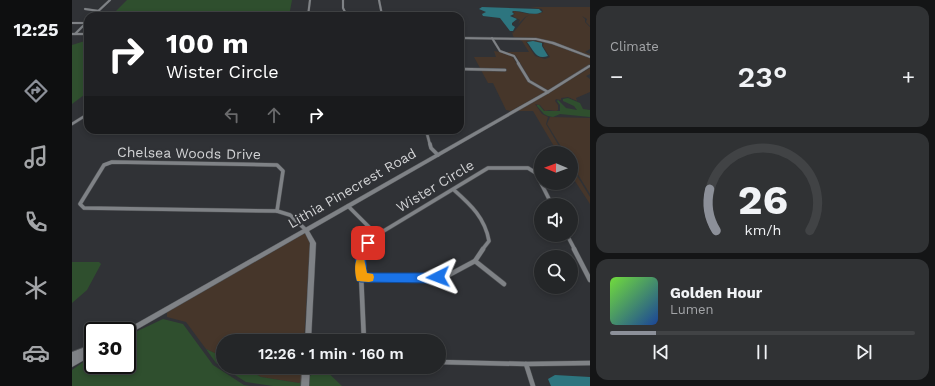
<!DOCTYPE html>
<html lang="en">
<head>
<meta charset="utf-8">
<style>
	:root { --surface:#242628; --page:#303234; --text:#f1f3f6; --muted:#a3a5a8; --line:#414345; --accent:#8c9099 }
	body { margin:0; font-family:"Work Sans",sans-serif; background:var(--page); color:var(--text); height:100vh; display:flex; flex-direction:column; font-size:15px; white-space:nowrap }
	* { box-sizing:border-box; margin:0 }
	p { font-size:13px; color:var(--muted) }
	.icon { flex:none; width:22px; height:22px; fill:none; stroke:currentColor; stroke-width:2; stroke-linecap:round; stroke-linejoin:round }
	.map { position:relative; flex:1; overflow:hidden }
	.panel { display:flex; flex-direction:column; gap:6px; padding:6px; background:#141516; width:345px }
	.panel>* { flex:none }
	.top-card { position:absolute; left:12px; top:12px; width:380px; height:122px; border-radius:12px; box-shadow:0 2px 6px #0003,0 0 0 1px var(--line); background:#202124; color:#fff; overflow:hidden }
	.needle { width:26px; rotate:271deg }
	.tools { position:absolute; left:462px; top:146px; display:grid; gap:8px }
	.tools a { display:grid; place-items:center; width:44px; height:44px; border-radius:50%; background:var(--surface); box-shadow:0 2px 6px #0003,0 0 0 1px var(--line); font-size:20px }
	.speed { position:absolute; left:12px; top:322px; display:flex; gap:8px; font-size:20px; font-weight:700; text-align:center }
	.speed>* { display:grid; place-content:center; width:52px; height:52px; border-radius:50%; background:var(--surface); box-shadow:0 2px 6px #0003,0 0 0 1px var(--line); line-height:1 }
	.speed .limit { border:2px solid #111; border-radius:6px; background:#fff; color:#111 }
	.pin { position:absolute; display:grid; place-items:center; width:34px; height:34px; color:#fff; margin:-17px; border-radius:8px; box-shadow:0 2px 6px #0006 }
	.me { position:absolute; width:44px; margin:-22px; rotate:267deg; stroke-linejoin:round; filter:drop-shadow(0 0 3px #0008) }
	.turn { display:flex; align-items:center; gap:14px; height:84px; padding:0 16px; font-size:18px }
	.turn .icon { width:52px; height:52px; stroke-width:2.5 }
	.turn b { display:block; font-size:28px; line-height:34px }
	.lanes { display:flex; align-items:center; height:38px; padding:0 16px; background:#0003; justify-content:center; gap:20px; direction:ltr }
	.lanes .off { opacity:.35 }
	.big { font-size:30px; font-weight:600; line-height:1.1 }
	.panel .widget { flex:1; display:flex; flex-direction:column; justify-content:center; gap:6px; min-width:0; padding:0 14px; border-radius:12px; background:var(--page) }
	.panel .dial { align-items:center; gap:0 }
	.dial svg { height:104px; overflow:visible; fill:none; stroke:var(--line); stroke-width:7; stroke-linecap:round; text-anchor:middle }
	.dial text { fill:var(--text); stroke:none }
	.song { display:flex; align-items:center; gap:12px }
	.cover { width:48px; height:48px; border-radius:6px; background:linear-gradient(135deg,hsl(100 70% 55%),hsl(220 70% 35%)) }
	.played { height:4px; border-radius:2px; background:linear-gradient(90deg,var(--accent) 15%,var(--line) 15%) }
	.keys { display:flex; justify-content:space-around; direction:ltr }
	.heat { display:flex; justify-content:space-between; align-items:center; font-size:22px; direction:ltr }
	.trip { position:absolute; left:144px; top:334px; width:230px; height:40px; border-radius:20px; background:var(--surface); box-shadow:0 2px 6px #0003,0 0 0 1px var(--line); font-weight:600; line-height:40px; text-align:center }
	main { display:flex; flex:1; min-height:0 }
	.tab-bar { display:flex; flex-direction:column; width:72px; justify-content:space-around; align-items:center; background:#0e0f10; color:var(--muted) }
	.tab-bar .icon { width:28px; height:28px }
	.tab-bar .current { color:var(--accent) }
	.tab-bar b { font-size:18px; color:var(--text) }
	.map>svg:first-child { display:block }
</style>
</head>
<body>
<main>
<nav class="tab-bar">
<b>12:25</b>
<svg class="icon current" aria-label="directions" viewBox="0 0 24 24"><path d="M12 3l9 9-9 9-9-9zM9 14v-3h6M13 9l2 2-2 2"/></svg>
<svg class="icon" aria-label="music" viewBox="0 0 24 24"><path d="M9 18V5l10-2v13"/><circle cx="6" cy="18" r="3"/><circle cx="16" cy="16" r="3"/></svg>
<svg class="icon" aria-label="phone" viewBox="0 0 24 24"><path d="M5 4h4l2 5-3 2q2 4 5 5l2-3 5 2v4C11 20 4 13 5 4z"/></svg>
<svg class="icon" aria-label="climate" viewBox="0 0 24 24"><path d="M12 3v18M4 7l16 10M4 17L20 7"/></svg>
<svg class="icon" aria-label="car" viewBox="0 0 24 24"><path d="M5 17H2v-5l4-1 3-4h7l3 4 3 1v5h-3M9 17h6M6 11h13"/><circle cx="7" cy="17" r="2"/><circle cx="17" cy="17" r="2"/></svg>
</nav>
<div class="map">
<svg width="518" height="386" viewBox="0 0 518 386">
	<rect width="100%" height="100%" fill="#303236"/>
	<!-- commercial -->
	<g fill="#46362a" fill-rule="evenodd">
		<path d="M458 7H518V26L514 22 515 19 510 16 513 19V22L518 27V49L513 52 518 54V56L488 45 464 39 443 38 441 36 440 31 441 33 454 17 458 15 453 17 446 24 448 20 442 17 441 15 443 14 441 12 442 11 457 14H466L471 12 470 9Z"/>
		<path d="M445 39 474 42 518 58V64L476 90 459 81 444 56 432 52H457L450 41ZM458 41 472 43 471 46 478 57 473 59 463 56 454 42Z"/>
		<path d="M422 51 428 52 440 56 456 81 474 92 439 111 434 110 421 83H416L409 70H435L434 69 408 68 402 57H424Z"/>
		<path d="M518 68V74L514 76 518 79V92L504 98 505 101 496 97 489 98V100L484 99 483 101 486 105V110L484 111 477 110 473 111 468 105 463 104 470 114 476 117 474 124 491 153H486L461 111H445Z"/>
		<path d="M478 117 518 118V194L499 163V153H493L475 124Z"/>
		<path d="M499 166 518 197V204L499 175Z"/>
		<path d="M233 233 238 243 232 341H151V357L134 349 114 322 95 317V312Z"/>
		<path d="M171 367H231L230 381 227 383 189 377Z"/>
	</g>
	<!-- green -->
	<g fill="#2f4f2e">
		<path d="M55 0H220L217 16H39Z"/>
		<path d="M16 40V92L0 104V45Z"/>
		<path d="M496 98 508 103 511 109 518 110V117L488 114 481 117 476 116 472 114 465 106V105H467L472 111H488V105L485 101 486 100 494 108 505 110 502 106 491 101V99Z"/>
		<path d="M0 262H27L29 264 15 290 0 303Z"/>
		<path d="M91 319 111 324 141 365 172 385 178 386H0V370L21 355V365H55V336Z"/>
		<path d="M134 349 151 357V367H171L189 377 227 383 230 381V386H201L174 382 144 363Z"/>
		<path d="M250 367 270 386H237L238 376Z"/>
	</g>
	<!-- water -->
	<g fill="#2d757f">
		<path d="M410 7 467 9 470 12C460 17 451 10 441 11L440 12 442 14 438 16 445 19 440 23V25L443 27 441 31H438L428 18 411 16 410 14 414 12 407 9Z"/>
		<path d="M461 41 470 43V46L476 56C464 60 462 51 455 42Z"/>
		<path d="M483 375 518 377V386H479L476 379Z"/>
	</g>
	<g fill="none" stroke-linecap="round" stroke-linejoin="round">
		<!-- street-far3 casing -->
		<g stroke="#4c4e51" stroke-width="2.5">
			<g id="street-far3">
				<path d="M271 0V8L275 16"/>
				<path d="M307 0 310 15"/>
				<path d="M13 9 27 11"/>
				<path d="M21 16 38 0"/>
				<path d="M236 16 238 0"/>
				<path d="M0 23H13"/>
				<path d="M3 34 16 21"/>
				<path d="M420 38 428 51 442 56 447 64"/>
			</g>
		</g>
		<!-- street-far2 casing -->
		<g stroke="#4c4e51" stroke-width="3.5">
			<g id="street-far2">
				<path d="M446 63 457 81 476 92"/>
				<path d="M388 69 433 70"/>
				<path d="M0 124 16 114"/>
				<path d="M354 130 358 145"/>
			</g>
		</g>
		<!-- street-far1 casing -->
		<g stroke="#4c4e51" stroke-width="4.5">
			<g id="street-far1">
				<path d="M358 144 359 148 366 155"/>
				<path d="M40 162 205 165 211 171 205 211 12 208 8 204 32 165Z"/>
				<path d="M382 190C399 205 413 218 417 241L410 250"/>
				<path d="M276 206 305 235"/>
				<path d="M205 211 218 215 234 230"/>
				<path d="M495 235 503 250"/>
				<path d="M289 250 305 235 416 168H456L464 173 480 205"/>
			</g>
		</g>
		<!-- street casing -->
		<g stroke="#4c4e51" stroke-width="5.5">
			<g id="street">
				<path d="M290 249 288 251 292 341"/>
				<path d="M502 249 518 280"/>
				<path d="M403 261 432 284"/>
				<path d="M289 277 357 278 375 276 403 261 411 249"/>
				<path d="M367 362 454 364 518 363"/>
				<path d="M454 364 461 386"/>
			</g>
		</g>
		<!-- secondary casing -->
		<g stroke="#4c4e51" stroke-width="1">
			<g id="secondary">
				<rect x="0" y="33" width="16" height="2"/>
				<path d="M388 37 464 38 482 42 518 56V58L480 44 464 40 388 39Z"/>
				<path d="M517 65H518V67L477 93 237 231 244 243 239 341H233L238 243 233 233 57 334 55 335V331H52L53 330 475 91Z"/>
				<path d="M21 344V355L0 367V352Z"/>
				<path d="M230 367H238L237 386H229Z"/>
			</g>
		</g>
		<!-- street-far3 -->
		<use href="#street-far3" stroke="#7f8286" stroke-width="2"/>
		<!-- street-far2 -->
		<use href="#street-far2" stroke="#7f8286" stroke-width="2.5"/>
		<!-- street-far1 -->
		<use href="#street-far1" stroke="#7f8286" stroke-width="3.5"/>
		<!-- street -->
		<use href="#street" stroke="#7f8286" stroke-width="4.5"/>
		<!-- secondary -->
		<use href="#secondary" fill="#7f8286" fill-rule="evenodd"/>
	</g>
	<!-- route -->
	<path fill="#1a73e8" stroke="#114b97" d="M296 239 300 240 302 243 293 252 295 273H357L366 272 370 273 371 277 370 280 357 283 289 282 285 281 284 277 283 251 293 240Z"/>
	<!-- slow -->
	<path fill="#f59e0b" d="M289 257 292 259 295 273 301 274 302 277 301 281 297 282 285 281C283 275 282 264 285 259Z"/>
	<g text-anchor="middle" stroke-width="4" stroke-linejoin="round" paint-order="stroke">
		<!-- street labels -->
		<g font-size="14" fill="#d2d3d5" stroke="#303236">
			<text transform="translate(117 153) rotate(1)" y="5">Chelsea Woods Drive</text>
			<text transform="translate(363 186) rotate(-31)" y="5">Wister Circle</text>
			<text transform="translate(280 188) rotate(-30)" y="5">Lithia Pinecrest Road</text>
		</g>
	</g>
</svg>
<div class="tools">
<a><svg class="needle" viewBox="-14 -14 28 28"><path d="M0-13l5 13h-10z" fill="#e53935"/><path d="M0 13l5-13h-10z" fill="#a3a5a8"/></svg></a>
<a><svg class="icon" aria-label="sound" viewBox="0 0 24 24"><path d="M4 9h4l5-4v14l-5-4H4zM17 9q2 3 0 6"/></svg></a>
<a><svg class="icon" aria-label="search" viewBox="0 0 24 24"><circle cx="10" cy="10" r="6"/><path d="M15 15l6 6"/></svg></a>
</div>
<div class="speed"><div class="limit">30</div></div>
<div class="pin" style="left:296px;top:243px;background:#d93025"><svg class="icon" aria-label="arrive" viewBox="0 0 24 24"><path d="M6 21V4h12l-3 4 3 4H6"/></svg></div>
<svg class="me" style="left:366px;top:277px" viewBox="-20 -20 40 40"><path d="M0-17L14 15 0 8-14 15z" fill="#1a73e8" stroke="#fff" stroke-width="4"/></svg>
<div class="trip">12:26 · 1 min · 160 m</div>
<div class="top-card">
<div class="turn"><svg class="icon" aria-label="right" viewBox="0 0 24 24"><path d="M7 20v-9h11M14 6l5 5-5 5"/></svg><div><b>100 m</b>Wister Circle</div></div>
<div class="lanes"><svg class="icon off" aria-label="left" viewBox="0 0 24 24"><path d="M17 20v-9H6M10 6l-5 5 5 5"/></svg><svg class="icon off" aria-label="ahead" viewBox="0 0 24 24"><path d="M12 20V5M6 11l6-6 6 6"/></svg><svg class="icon" aria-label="right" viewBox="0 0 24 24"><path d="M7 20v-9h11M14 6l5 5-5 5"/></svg></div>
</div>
</div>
<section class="panel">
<div class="widget"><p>Climate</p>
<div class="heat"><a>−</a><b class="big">23°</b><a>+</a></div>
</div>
<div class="widget dial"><svg viewBox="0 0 100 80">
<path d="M14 69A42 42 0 1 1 86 69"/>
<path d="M14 69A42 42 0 0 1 9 37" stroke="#8c9099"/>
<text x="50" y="56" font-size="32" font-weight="700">26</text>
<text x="50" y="72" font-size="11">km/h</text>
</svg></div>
<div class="widget">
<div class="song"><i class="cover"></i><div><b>Golden Hour</b><p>Lumen</p></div></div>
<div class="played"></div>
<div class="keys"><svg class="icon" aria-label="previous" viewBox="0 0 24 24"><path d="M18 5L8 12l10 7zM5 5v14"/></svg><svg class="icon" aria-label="pause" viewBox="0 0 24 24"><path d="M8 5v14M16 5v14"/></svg><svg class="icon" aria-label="next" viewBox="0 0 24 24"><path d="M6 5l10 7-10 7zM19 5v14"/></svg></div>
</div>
</section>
</main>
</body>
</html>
